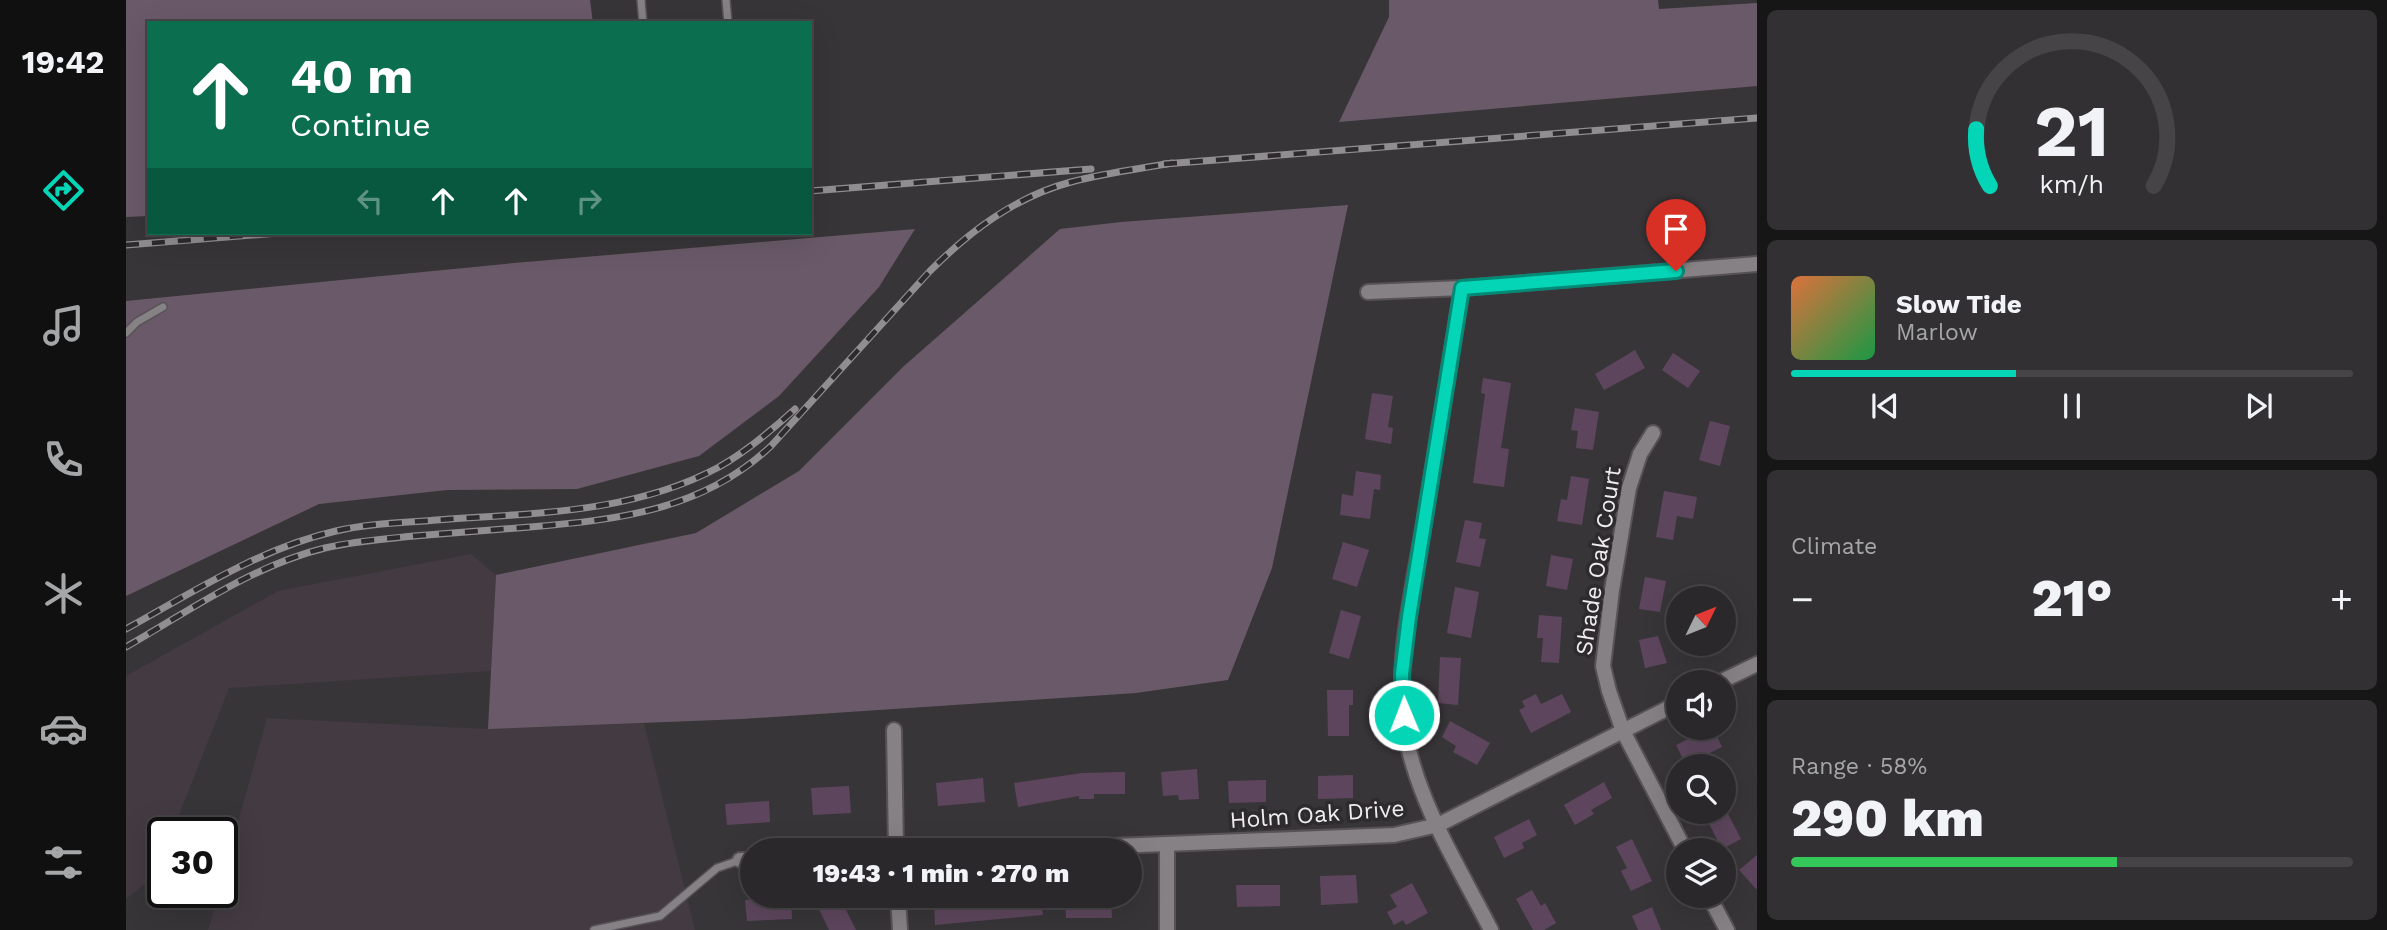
<!DOCTYPE html>
<html lang="en">
<head>
<meta charset="utf-8">
<style>
	:root { --surface:#2a282a; --page:#323032; --text:#f1f3f6; --muted:#a5a6a8; --line:#464447; --accent:#03d5b6 }
	body { margin:0; font-family:"Work Sans",sans-serif; background:var(--page); color:var(--text); height:100vh; display:flex; flex-direction:column; font-size:26px; white-space:nowrap }
	* { box-sizing:border-box; margin:0 }
	p { font-size:23px; color:var(--muted) }
	.icon { flex:none; width:38px; height:38px; fill:none; stroke:currentColor; stroke-width:2; stroke-linecap:round; stroke-linejoin:round }
	.map { position:relative; flex:1; overflow:hidden }
	.drawer { display:flex; flex-direction:column; gap:10px; padding:10px; background:#171617; width:630px }
	.drawer>* { flex:none }
	.hud { position:absolute; left:21px; top:21px; width:665px; height:214px; border-radius:0px; box-shadow:0 7px 28px #0002,0 0 0 2px var(--line); background:#0b6e4f; color:#fff; overflow:hidden }
	.needle { width:46px; rotate:47deg }
	.buttons { position:absolute; left:1540px; top:586px; display:grid; gap:14px }
	.buttons a { display:grid; place-items:center; width:70px; height:70px; border-radius:50%; background:var(--surface); box-shadow:0 7px 28px #0002,0 0 0 2px var(--line); font-size:35px }
	.speed { position:absolute; left:21px; top:817px; display:flex; gap:14px; font-size:35px; font-weight:700; text-align:center }
	.speed>* { display:grid; place-content:center; width:91px; height:91px; border-radius:50%; background:var(--surface); box-shadow:0 7px 28px #0002,0 0 0 2px var(--line); line-height:1 }
	.speed .limit { border:4px solid #111; border-radius:10px; background:#fff; color:#111 }
	.pin { position:absolute; display:grid; place-items:center; width:60px; height:60px; color:#fff; margin:-72px -30px; border-radius:50% 50% 50% 0; rotate:-45deg; box-shadow:0 0 7px #0007 }
	.pin .icon { rotate:45deg }
	.me { position:absolute; width:77px; margin:-38px; rotate:359deg; stroke-linejoin:round; filter:drop-shadow(0 0 5px #0008) }
	.turn { display:flex; align-items:center; gap:24px; height:147px; padding:0 28px; font-size:32px }
	.turn .icon { width:91px; height:91px; stroke-width:2.5 }
	.turn b { display:block; font-size:49px; line-height:60px }
	.lanes { display:flex; align-items:center; height:66px; padding:0 28px; background:#0003; justify-content:center; gap:35px; direction:ltr }
	.lanes .off { opacity:.35 }
	.big { font-size:52px; font-weight:800; line-height:1.1 }
	.drawer .tile { flex:1; display:flex; flex-direction:column; justify-content:center; gap:10px; min-width:0; padding:0 24px; border-radius:10px; background:var(--page) }
	.drawer .dial { align-items:center; gap:0 }
	.dial svg { height:182px; overflow:visible; fill:none; stroke:var(--line); stroke-width:7; stroke-linecap:round; text-anchor:middle }
	.dial text { fill:var(--text); stroke:none }
	.song { display:flex; align-items:center; gap:21px }
	.cover { width:84px; height:84px; border-radius:10px; background:linear-gradient(135deg,hsl(20 70% 55%),hsl(140 70% 35%)) }
	.played { height:7px; border-radius:4px; background:linear-gradient(90deg,var(--accent) 40%,var(--line) 40%) }
	.keys { display:flex; justify-content:space-around; direction:ltr }
	.heat { display:flex; justify-content:space-between; align-items:center; font-size:38px; direction:ltr }
	.charge { height:10px; border-radius:5px; background:linear-gradient(90deg,#34c759 58%,var(--line) 0) }
	.trip { position:absolute; left:614px; top:838px; width:402px; height:70px; border-radius:35px; background:var(--surface); box-shadow:0 7px 28px #0002,0 0 0 2px var(--line); font-weight:800; line-height:70px; text-align:center }
	main { display:flex; flex:1; min-height:0 }
	.tabs { display:flex; flex-direction:column; width:126px; justify-content:space-around; align-items:center; background:#111011; color:var(--muted) }
	.tabs .icon { width:49px; height:49px }
	.tabs .current { color:var(--accent) }
	.tabs b { font-size:32px; color:var(--text) }
	.map>svg:first-child { display:block }
</style>
</head>
<body>
<main>
<nav class="tabs">
<b>19:42</b>
<svg class="icon current" aria-label="directions" viewBox="0 0 24 24"><path d="M12 3l9 9-9 9-9-9zM9 14v-3h6M13 9l2 2-2 2"/></svg>
<svg class="icon" aria-label="music" viewBox="0 0 24 24"><path d="M9 18V5l10-2v13"/><circle cx="6" cy="18" r="3"/><circle cx="16" cy="16" r="3"/></svg>
<svg class="icon" aria-label="phone" viewBox="0 0 24 24"><path d="M5 4h4l2 5-3 2q2 4 5 5l2-3 5 2v4C11 20 4 13 5 4z"/></svg>
<svg class="icon" aria-label="climate" viewBox="0 0 24 24"><path d="M12 3v18M4 7l16 10M4 17L20 7"/></svg>
<svg class="icon" aria-label="car" viewBox="0 0 24 24"><path d="M5 17H2v-5l4-1 3-4h7l3 4 3 1v5h-3M9 17h6M6 11h13"/><circle cx="7" cy="17" r="2"/><circle cx="17" cy="17" r="2"/></svg>
<svg class="icon" aria-label="filters" viewBox="0 0 24 24"><path d="M4 7h16M4 17h16"/><circle cx="9" cy="7" r="2"/><circle cx="15" cy="17" r="2"/></svg>
</nav>
<div class="map">
<svg width="1631" height="930" viewBox="0 0 1631 930">
	<rect width="100%" height="100%" fill="#383538"/>
	<!-- built -->
	<g fill="#433a42">
		<path d="M345 554 370 575 365 671 103 688 46 833H37V856L29 876 0 899V676L152 591Z"/>
		<path d="M141 718 362 729 518 723 569 930H82L93 893 96 892V880Z"/>
	</g>
	<!-- green -->
	<g fill="#6a5a69">
		<path d="M0 0H464L467 23H23V216L0 217Z"/>
		<path d="M1263 0H1532L1533 9 1631 3V86L1213 122 1263 17Z"/>
		<path d="M1222 205 1146 568 1102 680 1010 693 616 719 362 729 370 575 570 533 673 471 778 366 934 229 995 222Z"/>
		<path d="M789 229 753 287 653 396 573 456 451 489 321 490 193 504 0 596V301L388 263Z"/>
	</g>
	<!-- building -->
	<g fill="#5d465d">
		<path d="M1509 350 1519 368 1478 390 1469 374Z"/>
		<path d="M1547 353 1574 371 1562 388 1536 370Z"/>
		<path d="M1357 378 1385 383 1375 448 1383 449 1378 487 1347 483 1359 394 1355 393Z"/>
		<path d="M1246 393 1267 396 1262 427 1267 428 1265 444 1239 439Z"/>
		<path d="M1449 408 1473 412 1467 450 1450 448 1452 431 1445 430Z"/>
		<path d="M1584 421 1604 426 1594 466 1573 460Z"/>
		<path d="M1230 471 1255 475 1254 490 1248 489 1244 519 1214 515 1216 494 1227 496Z"/>
		<path d="M1445 476 1463 479 1456 525 1431 521 1435 499 1441 500Z"/>
		<path d="M1538 491 1571 497 1567 519 1551 516 1547 540 1530 537Z"/>
		<path d="M1339 520 1356 523 1353 538 1360 539 1354 567 1330 562Z"/>
		<path d="M1217 542 1243 550 1231 587 1206 579Z"/>
		<path d="M1425 555 1447 559 1441 590 1420 586Z"/>
		<path d="M1519 577 1540 581 1534 612 1513 609Z"/>
		<path d="M1329 587 1353 592 1345 638 1321 633Z"/>
		<path d="M1215 610 1235 616 1223 659 1203 653Z"/>
		<path d="M1413 615 1436 617 1433 663 1415 662 1417 638H1411Z"/>
		<path d="M1532 636 1541 663 1519 668 1513 640Z"/>
		<path d="M1314 657 1335 658 1332 705 1312 703Z"/>
		<path d="M1201 690H1227V705H1223V736H1202Z"/>
		<path d="M1410 694 1415 704 1436 694 1445 712 1405 733 1393 710 1399 707 1396 701Z"/>
		<path d="M1324 721 1364 743 1351 765 1327 752 1330 746 1316 737Z"/>
		<path d="M1584 728H1587L1596 747 1560 765 1550 745Z"/>
		<path d="M1071 769 1073 799 1053 800 1052 795 1037 796 1035 772Z"/>
		<path d="M999 772V794H968V799H953V796L892 807 888 783 956 773Z"/>
		<path d="M1227 775V798L1192 799V776Z"/>
		<path d="M857 778 859 802 812 806 810 783Z"/>
		<path d="M1140 780V802L1103 803 1102 781Z"/>
		<path d="M1478 782 1486 798 1465 810 1468 814 1449 825 1438 805Z"/>
		<path d="M723 786 725 813 687 815 685 788Z"/>
		<path d="M643 801 644 822 601 825 599 804Z"/>
		<path d="M1577 812H1601L1615 839 1596 849Z"/>
		<path d="M1403 819 1411 835 1396 843 1398 848 1378 858 1368 837Z"/>
		<path d="M1506 839 1526 881 1505 891 1495 871 1501 868 1490 847Z"/>
		<path d="M1631 855V890L1613 870Z"/>
		<path d="M1230 875 1232 903 1195 905 1194 876Z"/>
		<path d="M1286 883 1302 913 1280 925 1277 920 1268 925 1261 912 1271 907 1264 895Z"/>
		<path d="M1110 885H1154V906L1111 907Z"/>
		<path d="M1406 890 1415 906 1419 903 1430 923 1418 930H1407L1390 899Z"/>
		<path d="M710 896H713L730 930H703L691 905Z"/>
		<path d="M899 896H914L917 915 809 925 808 902 850 899V902Z"/>
		<path d="M985 896 986 918H940L939 897Z"/>
		<path d="M665 897 666 919 621 921 619 900Z"/>
		<path d="M1526 907 1535 930H1512L1506 916Z"/>
	</g>
	<g fill="none" stroke-linecap="round" stroke-linejoin="round">
		<!-- lane casing -->
		<g stroke="#565255" stroke-width="10">
			<g id="lane">
				<path d="M515 0 517 23"/>
				<path d="M600 0 602 23"/>
				<path d="M0 333 11 322 37 307"/>
				<path d="M468 930 534 916 591 868 614 860"/>
			</g>
		</g>
		<!-- street casing -->
		<g stroke="#565255" stroke-width="18">
			<g id="street">
				<path d="M1336 288C1323 368 1310 449 1297 529 1285 599 1266 675 1282 746 1297 811 1335 871 1365 930"/>
				<path d="M1242 292 1336 288 1631 264"/>
				<path d="M1527 433 1514 454 1503 488 1486 590 1477 666 1483 691 1497 731 1559 850"/>
				<path d="M1594 682 1631 664"/>
				<path d="M768 730 770 850"/>
				<path d="M1041 844V930"/>
				<path d="M887 850 1268 835 1312 825 1552 703"/>
				<path d="M614 860H626"/>
				<path d="M772 896 774 930"/>
				<path d="M1583 896 1601 930"/>
			</g>
		</g>
		<!-- lane -->
		<use href="#lane" stroke="#858185" stroke-width="7"/>
		<!-- street -->
		<use href="#street" stroke="#858185" stroke-width="14"/>
		<!-- rail casing -->
		<g stroke="#918e91" stroke-width="7">
			<g id="rail">
				<path d="M1038 164 1631 118"/>
				<path d="M684 191 965 169"/>
				<path d="M0 245 152 233"/>
				<path d="M0 629C67 592 135 548 210 531 243 523 277 523 310 520 406 513 506 514 593 467 621 451 646 430 669 409"/>
				<path d="M0 647C63 611 128 565 199 548 228 541 258 539 288 536 327 533 365 530 404 527 492 520 577 510 645 446L804 271C844 231 889 197 945 182 978 173 1012 169 1046 163"/>
			</g>
		</g>
		<!-- rail -->
		<use href="#rail" stroke="#2e2b2e" stroke-width="4.5" stroke-dasharray="13" stroke-linecap="butt"/>
	</g>
	<g fill="none" stroke-linecap="round" stroke-linejoin="round">
		<!-- route casing -->
		<g stroke="#028a76" stroke-width="18">
			<path id="route" d="M1278 715 1276 674 1283 617 1336 288 1550 271"/>
		</g>
		<!-- route -->
		<use href="#route" stroke="#03d5b6" stroke-width="12"/>
	</g>
	<g text-anchor="middle" stroke-width="7" stroke-linejoin="round" paint-order="stroke">
		<!-- street labels -->
		<g font-size="23" fill="#f0edf0" stroke="#2e2b2e">
			<text transform="translate(1472 561) rotate(-81)" y="8">Shade Oak Court</text>
			<text transform="translate(1191 814) rotate(-4)" y="8">Holm Oak Drive</text>
		</g>
	</g>
</svg>
<div class="buttons">
<a><svg class="needle" viewBox="-14 -14 28 28"><path d="M0-13l5 13h-10z" fill="#e53935"/><path d="M0 13l5-13h-10z" fill="#a5a6a8"/></svg></a>
<a><svg class="icon" aria-label="sound" viewBox="0 0 24 24"><path d="M4 9h4l5-4v14l-5-4H4zM17 9q2 3 0 6"/></svg></a>
<a><svg class="icon" aria-label="search" viewBox="0 0 24 24"><circle cx="10" cy="10" r="6"/><path d="M15 15l6 6"/></svg></a>
<a><svg class="icon" aria-label="layers" viewBox="0 0 24 24"><path d="M12 4l9 5-9 5-9-5zM3 14l9 5 9-5"/></svg></a>
</div>
<div class="speed"><div class="limit">30</div></div>
<div class="pin" style="left:1550px;top:271px;background:#d93025"><svg class="icon" aria-label="arrive" viewBox="0 0 24 24"><path d="M6 21V4h12l-3 4 3 4H6"/></svg></div>
<svg class="me" style="left:1278px;top:715px" viewBox="-20 -20 40 40"><circle r="17" fill="#03d5b6" stroke="#fff" stroke-width="3"/><path d="M0-11L8 9 0 5-8 9z" fill="#fff"/></svg>
<div class="trip">19:43 · 1 min · 270 m</div>
<div class="hud">
<div class="turn"><svg class="icon" aria-label="ahead" viewBox="0 0 24 24"><path d="M12 20V5M6 11l6-6 6 6"/></svg><div><b>40 m</b>Continue</div></div>
<div class="lanes"><svg class="icon off" aria-label="left" viewBox="0 0 24 24"><path d="M17 20v-9H6M10 6l-5 5 5 5"/></svg><svg class="icon" aria-label="ahead" viewBox="0 0 24 24"><path d="M12 20V5M6 11l6-6 6 6"/></svg><svg class="icon" aria-label="ahead" viewBox="0 0 24 24"><path d="M12 20V5M6 11l6-6 6 6"/></svg><svg class="icon off" aria-label="right" viewBox="0 0 24 24"><path d="M7 20v-9h11M14 6l5 5-5 5"/></svg></div>
</div>
</div>
<section class="drawer">
<div class="tile dial"><svg viewBox="0 0 100 80">
<path d="M14 69A42 42 0 1 1 86 69"/>
<path d="M14 69A42 42 0 0 1 8 44" stroke="#03d5b6"/>
<text x="50" y="56" font-size="32" font-weight="700">21</text>
<text x="50" y="72" font-size="11">km/h</text>
</svg></div>
<div class="tile">
<div class="song"><i class="cover"></i><div><b>Slow Tide</b><p>Marlow</p></div></div>
<div class="played"></div>
<div class="keys"><svg class="icon" aria-label="previous" viewBox="0 0 24 24"><path d="M18 5L8 12l10 7zM5 5v14"/></svg><svg class="icon" aria-label="pause" viewBox="0 0 24 24"><path d="M8 5v14M16 5v14"/></svg><svg class="icon" aria-label="next" viewBox="0 0 24 24"><path d="M6 5l10 7-10 7zM19 5v14"/></svg></div>
</div>
<div class="tile"><p>Climate</p>
<div class="heat"><a>−</a><b class="big">21°</b><a>+</a></div>
</div>
<div class="tile"><p>Range · 58%</p><b class="big">290 km</b><div class="charge"></div></div>
</section>
</main>
</body>
</html>
